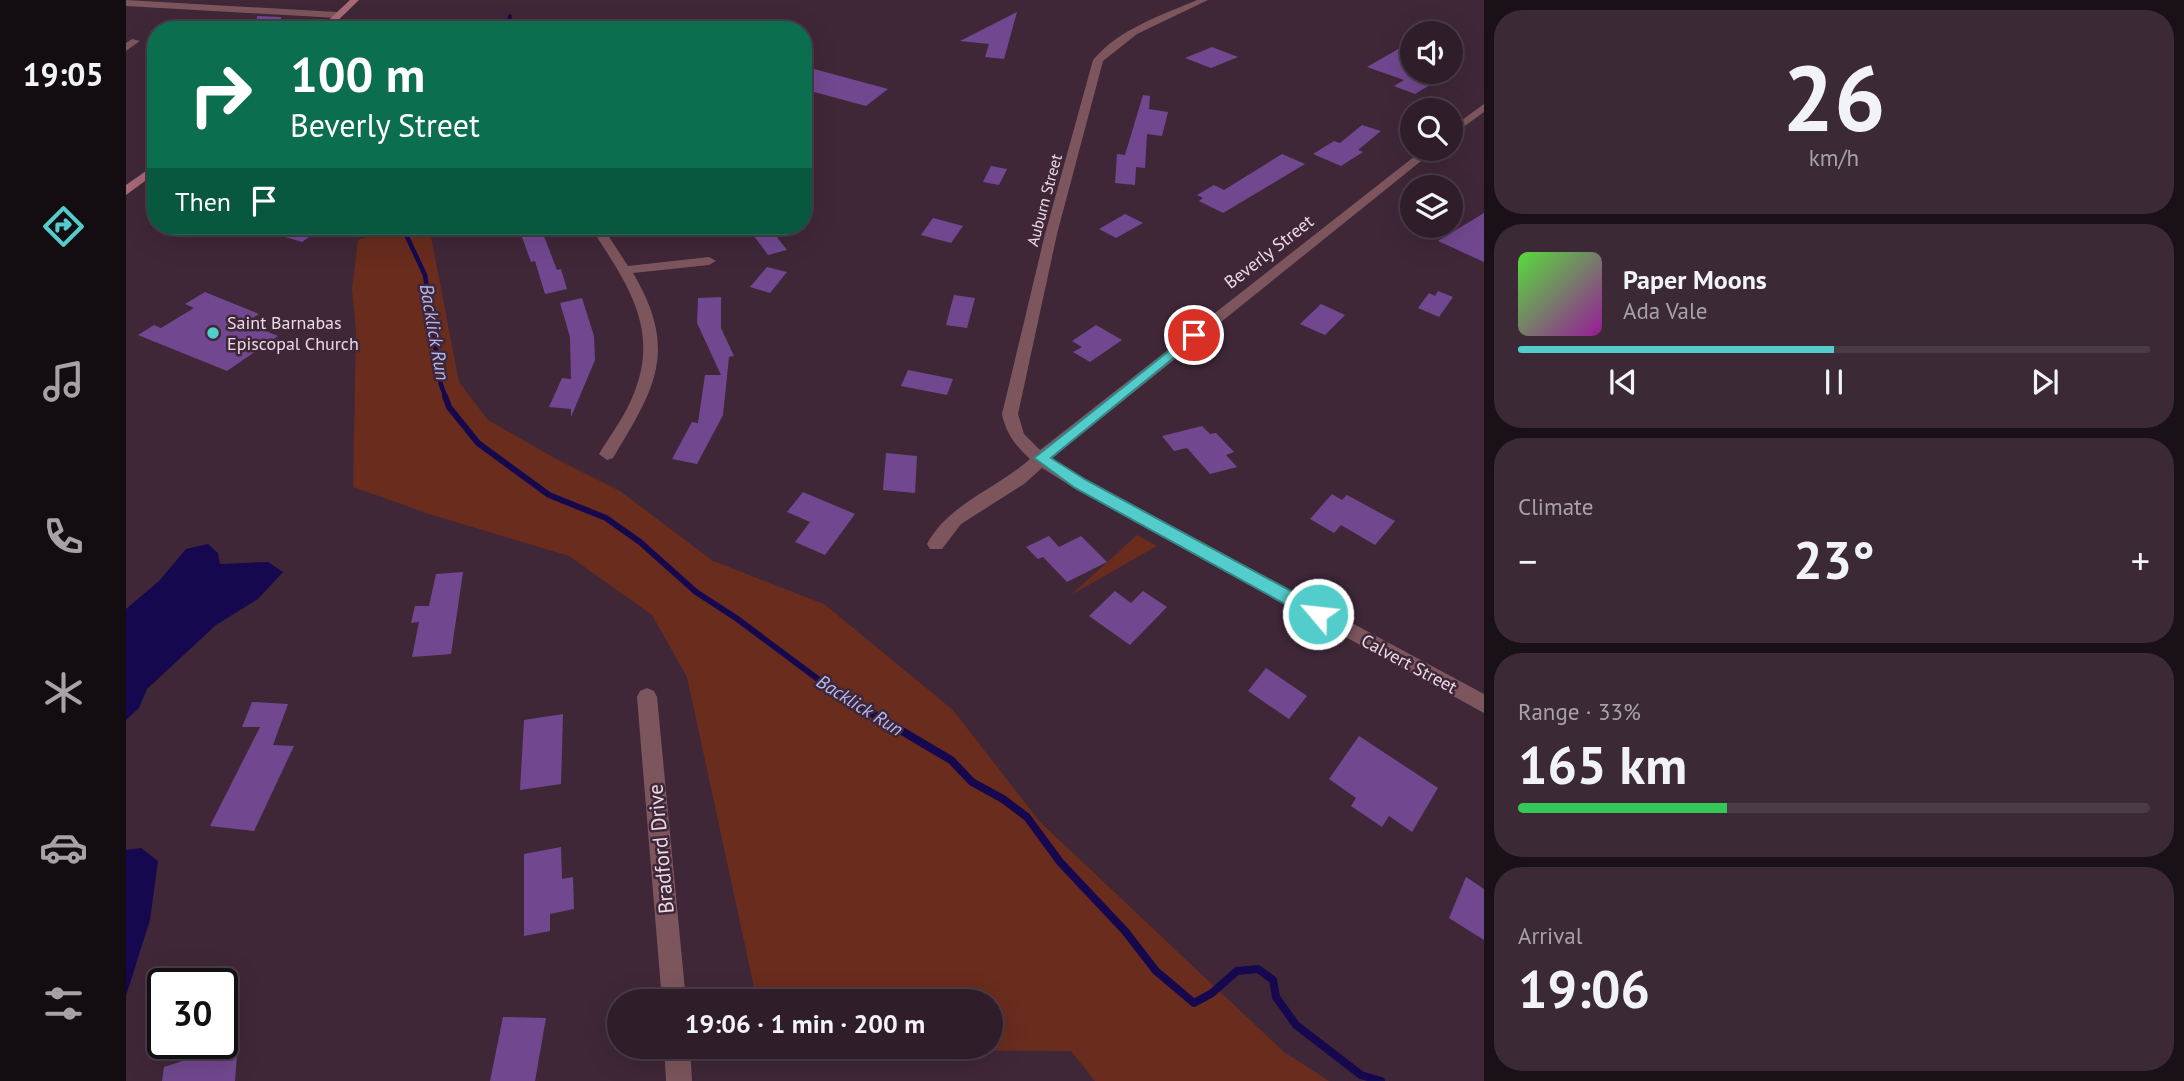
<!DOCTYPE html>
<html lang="en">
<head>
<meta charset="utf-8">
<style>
	:root { --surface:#2f1d2a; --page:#3b2a36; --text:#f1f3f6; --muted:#a7a2a8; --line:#4a3b47; --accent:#53cdcb }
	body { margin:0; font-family:"PT Sans",sans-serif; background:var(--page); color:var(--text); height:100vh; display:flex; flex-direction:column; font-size:26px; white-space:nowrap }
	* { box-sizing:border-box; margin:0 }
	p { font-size:23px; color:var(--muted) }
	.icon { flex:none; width:38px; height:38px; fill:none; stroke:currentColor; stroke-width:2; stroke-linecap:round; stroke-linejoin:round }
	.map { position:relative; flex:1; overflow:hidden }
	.panel { display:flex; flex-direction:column; gap:10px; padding:10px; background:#1a1017; width:700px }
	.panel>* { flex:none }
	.hud { position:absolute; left:21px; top:21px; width:665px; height:214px; border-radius:28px; box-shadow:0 7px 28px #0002,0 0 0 2px var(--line); background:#0b6e4f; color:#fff; overflow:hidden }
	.controls { position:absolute; left:1274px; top:21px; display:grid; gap:14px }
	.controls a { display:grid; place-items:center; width:63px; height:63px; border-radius:50%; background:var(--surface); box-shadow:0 7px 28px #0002,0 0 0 2px var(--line); font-size:35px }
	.speed { position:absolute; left:21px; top:968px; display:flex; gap:14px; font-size:35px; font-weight:700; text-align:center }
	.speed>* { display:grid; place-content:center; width:91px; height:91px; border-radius:50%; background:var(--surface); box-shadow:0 7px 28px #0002,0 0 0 2px var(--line); line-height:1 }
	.speed .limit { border:4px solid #111; border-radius:10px; background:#fff; color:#111 }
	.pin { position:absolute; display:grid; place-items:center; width:60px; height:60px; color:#fff; margin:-30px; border:4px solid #fff; border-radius:50%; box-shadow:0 2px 7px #0007 }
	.me { position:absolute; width:77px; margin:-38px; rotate:298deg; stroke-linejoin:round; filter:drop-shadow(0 0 5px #0008) }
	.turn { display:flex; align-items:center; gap:24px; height:147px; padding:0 28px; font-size:32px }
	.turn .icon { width:91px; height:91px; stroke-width:2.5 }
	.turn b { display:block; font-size:49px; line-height:60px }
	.then { display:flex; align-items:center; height:66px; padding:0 28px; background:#0003; gap:14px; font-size:26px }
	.big { font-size:52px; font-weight:600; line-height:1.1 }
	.panel .tile { flex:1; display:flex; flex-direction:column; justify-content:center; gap:10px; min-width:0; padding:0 24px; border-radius:28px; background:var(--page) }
	.panel .dial { align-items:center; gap:0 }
	.dial b { font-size:91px; line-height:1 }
	.song { display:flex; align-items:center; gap:21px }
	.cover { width:84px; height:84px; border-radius:10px; background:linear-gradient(135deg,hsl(110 70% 55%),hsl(300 70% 35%)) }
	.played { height:7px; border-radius:4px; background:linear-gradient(90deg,var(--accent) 50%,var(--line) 50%) }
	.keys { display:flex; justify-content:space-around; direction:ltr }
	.heat { display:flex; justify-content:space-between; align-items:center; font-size:38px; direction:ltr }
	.charge { height:10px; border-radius:5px; background:linear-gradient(90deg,#34c759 33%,var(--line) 0) }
	.trip { position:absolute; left:481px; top:989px; width:396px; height:70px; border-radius:35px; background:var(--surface); box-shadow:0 7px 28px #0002,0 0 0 2px var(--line); font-weight:600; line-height:70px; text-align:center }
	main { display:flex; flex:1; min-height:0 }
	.dock { display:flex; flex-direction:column; width:126px; justify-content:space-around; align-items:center; background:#130c11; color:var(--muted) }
	.dock .icon { width:49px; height:49px }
	.dock .active { color:var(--accent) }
	.dock b { font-size:32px; color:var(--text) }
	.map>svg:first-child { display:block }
</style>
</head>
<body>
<main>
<nav class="dock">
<b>19:05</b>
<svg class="icon active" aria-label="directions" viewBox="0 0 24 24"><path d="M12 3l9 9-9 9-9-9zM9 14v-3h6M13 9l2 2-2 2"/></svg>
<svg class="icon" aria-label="music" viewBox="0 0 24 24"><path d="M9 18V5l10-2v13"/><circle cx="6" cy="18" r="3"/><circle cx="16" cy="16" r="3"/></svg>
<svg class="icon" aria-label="phone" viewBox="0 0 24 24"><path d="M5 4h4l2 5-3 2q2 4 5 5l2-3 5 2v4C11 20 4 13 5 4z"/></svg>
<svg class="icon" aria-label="climate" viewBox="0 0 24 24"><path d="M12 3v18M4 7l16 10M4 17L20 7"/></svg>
<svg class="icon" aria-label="car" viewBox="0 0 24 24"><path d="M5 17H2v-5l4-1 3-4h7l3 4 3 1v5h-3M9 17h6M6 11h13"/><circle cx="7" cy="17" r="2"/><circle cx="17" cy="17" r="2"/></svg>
<svg class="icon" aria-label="filters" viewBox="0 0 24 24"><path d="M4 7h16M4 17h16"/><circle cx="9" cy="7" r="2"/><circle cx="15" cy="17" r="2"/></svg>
</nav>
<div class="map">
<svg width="1358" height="1081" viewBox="0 0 1358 1081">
	<rect width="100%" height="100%" fill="#3f2738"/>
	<!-- green -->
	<g fill="#692c1d">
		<path d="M280 226H303L333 382 362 420 432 460 494 491 587 561 698 604 827 710 914 822 1158 1052 1203 1081H969L945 1051 642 1049 641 1047 864 1046V1001H631L561 677 526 615 443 556 306 515 227 487 230 331 226 289 232 240Z"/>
		<path d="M1011 535 1031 546 945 595Z"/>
	</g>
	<!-- water -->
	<g fill="#16084f">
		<path d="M82 544 92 553 94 564 142 562 157 572 132 599 90 625 21 689 13 708 0 720V609L33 581 60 549Z"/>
		<path d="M15 848 32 861 24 920 0 996V850Z"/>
	</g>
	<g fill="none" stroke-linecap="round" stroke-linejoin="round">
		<!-- stream-far3 -->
		<path stroke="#16084f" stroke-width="3.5" d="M382 30 384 16"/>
		<!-- stream-far2 -->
		<g stroke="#16084f" stroke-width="4.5">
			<path d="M23 181 30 185"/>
			<path d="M276 226 299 275 315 385 320 398"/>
		</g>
		<!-- stream-far1 -->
		<path stroke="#16084f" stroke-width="6" d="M319 396 323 407 352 443 423 495 480 518 514 542 570 592 610 618 712 694"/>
		<!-- stream -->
		<path stroke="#16084f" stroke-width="8" d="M710 692 825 760 846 782 877 799 901 817 934 862 999 931 1030 971 1068 1003 1086 993 1111 971 1132 969 1147 980 1150 997 1170 1025 1235 1075 1255 1081"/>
	</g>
	<!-- building -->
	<g fill="#714890">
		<path d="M891 12 878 59 859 57 863 44 834 41Z"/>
		<path d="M131 16 155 17V30H130Z"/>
		<path d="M1286 41V75L1309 82 1289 94 1268 86 1278 80 1241 67Z"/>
		<path d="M1086 47 1112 57 1085 68 1059 58Z"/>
		<path d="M677 66 762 89 740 106 677 89Z"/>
		<path d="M1017 95 1024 96 1023 109 1042 112 1036 136 1021 134 1019 168 1010 167 1009 185 989 183 991 154 999 155Z"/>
		<path d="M1236 125 1255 131 1232 150 1237 152 1215 166 1187 154 1208 141 1214 143Z"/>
		<path d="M1156 154 1179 164 1097 213 1073 201 1077 198 1071 195 1088 185 1098 190Z"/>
		<path d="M865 166 881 169 873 185 857 182Z"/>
		<path d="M1358 213V262L1312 241Z"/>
		<path d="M999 214 1017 223 990 238 973 229Z"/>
		<path d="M807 218 837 226 825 243 795 235Z"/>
		<path d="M137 226H199L176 242 136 230Z"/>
		<path d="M392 226H414L431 270 435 269 441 289 419 294 409 261 405 262Z"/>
		<path d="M647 232 661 250 642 255 628 236Z"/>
		<path d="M641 267 661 272 644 293 624 287Z"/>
		<path d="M1312 291 1327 297 1313 317 1292 308 1303 293 1309 296Z"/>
		<path d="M79 292 133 314 119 323 152 336 101 371 12 335 28 325 35 328 68 308 59 304Z"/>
		<path d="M828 295 849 298 841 328 820 325Z"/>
		<path d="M595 297V328L608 356 603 357 597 415 571 464 546 459 566 422 572 423 579 375H595L571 323 572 298Z"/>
		<path d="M456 298 468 336 469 360 445 417V409L423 407 436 378 445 379 444 337 434 303Z"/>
		<path d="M1195 304 1219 315 1199 335 1174 324Z"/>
		<path d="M970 325 996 340 964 362 947 352 956 347 946 341Z"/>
		<path d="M782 370 827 379 821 395 775 386Z"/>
		<path d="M1076 426 1084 434 1090 433 1108 452 1100 455 1111 467 1084 474 1061 448 1048 451 1036 436Z"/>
		<path d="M760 453 791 456 789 493 757 490Z"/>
		<path d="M677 492 729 514 699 555 669 542 684 522 661 512Z"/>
		<path d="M1206 494 1216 500 1221 495 1269 521 1249 545 1215 525 1208 533 1184 519Z"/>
		<path d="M923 536 933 547 955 536 981 562 941 582 917 557 912 559 900 547Z"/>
		<path d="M337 572 325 654 286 657 293 622 285 623 289 606H303L310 574Z"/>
		<path d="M989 591 1005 603 1017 591 1041 607 1004 645 963 616Z"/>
		<path d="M1140 668 1181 696 1163 719 1122 691Z"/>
		<path d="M126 702 162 704 147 745 168 746 128 831 84 826 134 727H116Z"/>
		<path d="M437 714 435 784 394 790 398 720Z"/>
		<path d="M1233 736 1312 788 1286 832 1263 816 1256 827 1225 806 1230 798 1203 779Z"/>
		<path d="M435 847 436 879 447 877 448 909 424 914V931L398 936V854Z"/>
		<path d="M1340 877 1358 889V940L1323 918Z"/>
		<path d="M377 1017 420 1018 409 1081H364Z"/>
		<path d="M112 1043 109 1081H36L38 1067Z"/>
	</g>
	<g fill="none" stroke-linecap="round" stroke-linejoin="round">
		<!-- minor -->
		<g fill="#7d555d" fill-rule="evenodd">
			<path d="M0 0 211 12 216 15 211 18 0 6Z"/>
			<path d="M1071 0H1082L1011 34 977 61 931 234 892 414 898 434 914 450 1298 149H1310L926 458 960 480 1358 694V713L948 488 916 468 898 484 835 524 816 549H804L801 544C823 503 871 489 904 459 890 446 880 434 876 414L919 234 967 60C993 29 1034 16 1071 0Z"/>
			<path d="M6 39 14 41 0 51V43Z"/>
			<path d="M1358 104V112L1325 136V128Z"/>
			<path d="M464 226H476L502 266 583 257 590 261 583 265 507 273C553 351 529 388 487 458L481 460 473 454C485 434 500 415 508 393 535 326 498 280 464 226Z"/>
			<path d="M521 688 528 691 531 697 560 1001H536L511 697 514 691Z"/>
			<path d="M538 1046H564L566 1081H540Z"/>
		</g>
		<!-- secondary -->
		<g fill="#a76976" fill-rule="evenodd">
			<path d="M224 0H233L202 30H192Z"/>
			<path d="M30 164V173L0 195V185Z"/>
		</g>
	</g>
	<!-- route -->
	<path fill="#53cdcb" stroke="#368584" stroke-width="2" d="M1068 331 1074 335 1072 338 925 458 960 480 1198 609 1200 614 1198 619H1186L949 488 908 458Z"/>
	<!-- markers -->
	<circle fill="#53cdcb" stroke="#3f2738" stroke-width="2.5" cx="87" cy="333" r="7"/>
	<g text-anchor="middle" stroke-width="5" stroke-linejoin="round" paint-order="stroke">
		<!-- far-street labels -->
		<g font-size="16" fill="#eadbe5" stroke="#3f2738">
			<text transform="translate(918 200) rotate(-75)" y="6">Auburn Street</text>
		</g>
		<!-- street labels -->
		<g font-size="18" fill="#eadbe5" stroke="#3f2738">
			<text transform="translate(1143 252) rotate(-38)" y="6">Beverly Street</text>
			<text transform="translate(1283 664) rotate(28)" y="6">Calvert Street</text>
		</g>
		<!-- poi labels -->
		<g font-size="18" fill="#eadbe5" stroke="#3f2738" text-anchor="start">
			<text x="101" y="329">Saint Barnabas<tspan x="101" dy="21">Episcopal Church</tspan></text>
		</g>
		<!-- water labels -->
		<g font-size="19" font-style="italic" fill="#b3b9f8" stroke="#3f2738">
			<text transform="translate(309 332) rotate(80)" y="7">Backlick Run</text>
			<text transform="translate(734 705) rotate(32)" y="7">Backlick Run</text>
		</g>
		<!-- near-street labels -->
		<g font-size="21" fill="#eadbe5" stroke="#3f2738">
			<text transform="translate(535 849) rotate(-95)" y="7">Bradford Drive</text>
		</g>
	</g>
</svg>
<div class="controls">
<a><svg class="icon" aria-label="sound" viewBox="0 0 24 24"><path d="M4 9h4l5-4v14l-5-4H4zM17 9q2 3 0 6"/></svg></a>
<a><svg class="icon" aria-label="search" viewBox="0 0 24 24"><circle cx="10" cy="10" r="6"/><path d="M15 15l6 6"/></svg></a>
<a><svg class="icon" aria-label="layers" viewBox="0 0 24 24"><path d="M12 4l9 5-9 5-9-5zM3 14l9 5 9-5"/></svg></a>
</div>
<div class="speed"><div class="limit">30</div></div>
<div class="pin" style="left:1068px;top:335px;background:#d93025"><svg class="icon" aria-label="arrive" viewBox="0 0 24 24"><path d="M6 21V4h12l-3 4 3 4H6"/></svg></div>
<svg class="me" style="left:1192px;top:614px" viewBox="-20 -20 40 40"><circle r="17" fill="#53cdcb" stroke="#fff" stroke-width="3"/><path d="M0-11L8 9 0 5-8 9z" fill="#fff"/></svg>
<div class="trip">19:06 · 1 min · 200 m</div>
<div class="hud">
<div class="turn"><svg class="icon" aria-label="right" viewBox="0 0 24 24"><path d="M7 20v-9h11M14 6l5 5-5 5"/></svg><div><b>100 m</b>Beverly Street</div></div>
<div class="then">Then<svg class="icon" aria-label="arrive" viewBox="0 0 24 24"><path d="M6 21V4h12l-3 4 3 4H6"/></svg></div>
</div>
</div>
<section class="panel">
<div class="tile dial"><b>26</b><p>km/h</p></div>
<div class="tile">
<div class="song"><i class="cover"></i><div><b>Paper Moons</b><p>Ada Vale</p></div></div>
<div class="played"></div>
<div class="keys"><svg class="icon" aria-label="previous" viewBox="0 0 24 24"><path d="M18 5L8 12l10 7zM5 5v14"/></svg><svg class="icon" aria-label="pause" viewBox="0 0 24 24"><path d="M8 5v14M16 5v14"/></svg><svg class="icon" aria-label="next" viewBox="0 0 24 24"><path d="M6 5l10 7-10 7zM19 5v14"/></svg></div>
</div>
<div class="tile"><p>Climate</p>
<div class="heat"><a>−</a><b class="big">23°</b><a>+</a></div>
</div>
<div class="tile"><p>Range · 33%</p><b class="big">165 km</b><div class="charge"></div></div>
<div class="tile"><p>Arrival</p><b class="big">19:06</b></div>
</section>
</main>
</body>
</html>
